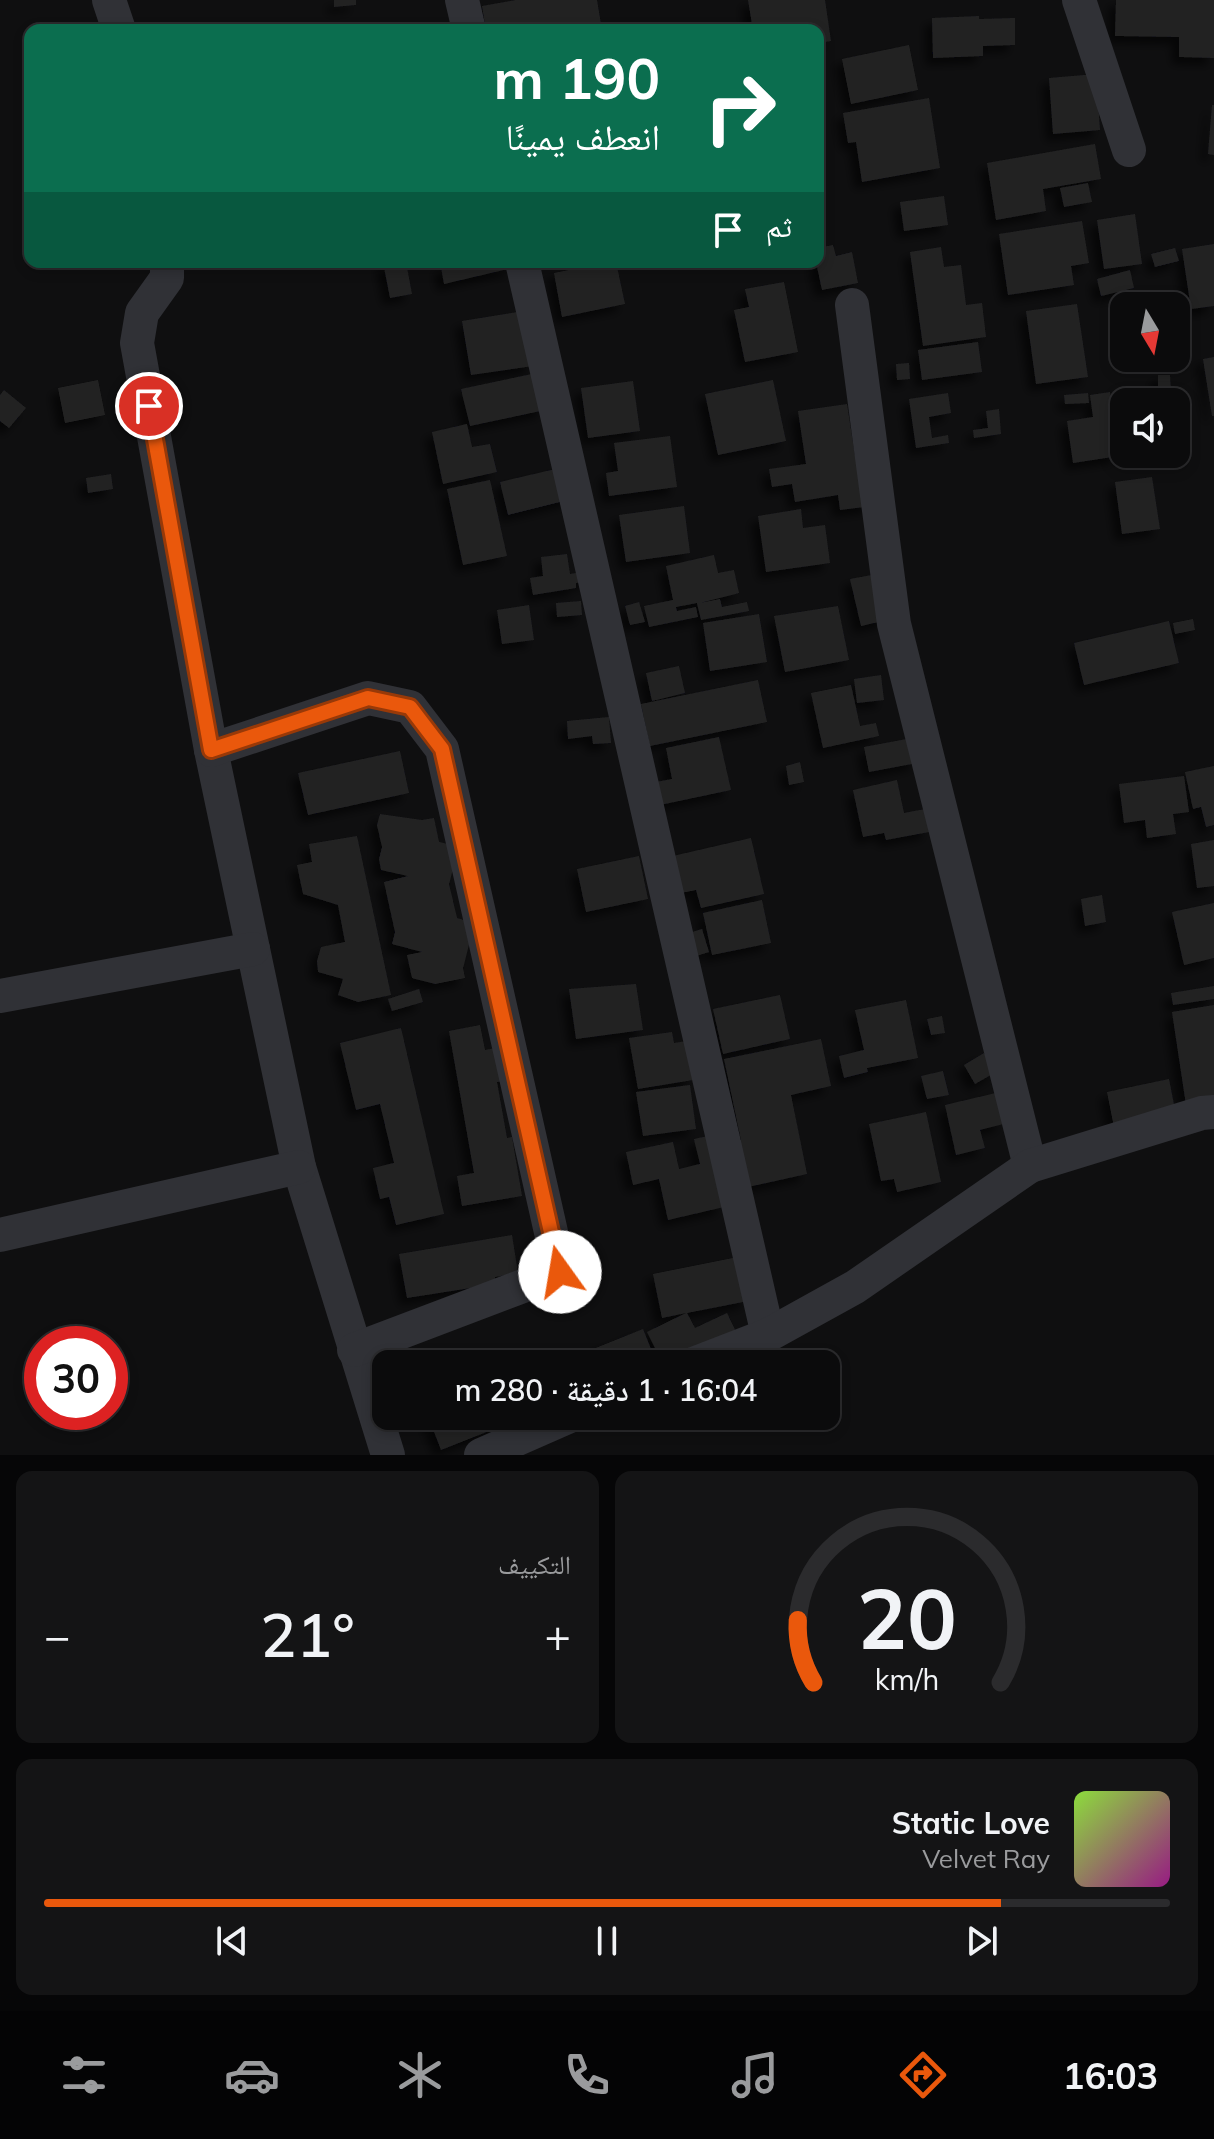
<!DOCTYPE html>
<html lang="ar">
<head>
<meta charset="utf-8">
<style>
	:root { --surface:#0b0b0c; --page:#141415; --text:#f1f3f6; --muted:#9a9b9d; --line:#2b2b2d; --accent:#ea580c }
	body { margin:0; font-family:Mulish,"Noto Naskh Arabic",sans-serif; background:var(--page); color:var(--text); direction:rtl; height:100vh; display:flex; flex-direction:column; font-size:30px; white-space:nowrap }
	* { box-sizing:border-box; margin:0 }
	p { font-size:26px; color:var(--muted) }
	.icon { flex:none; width:44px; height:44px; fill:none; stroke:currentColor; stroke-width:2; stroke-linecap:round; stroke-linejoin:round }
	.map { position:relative; height:1455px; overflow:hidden; direction:ltr }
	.details { display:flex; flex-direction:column; gap:16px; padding:16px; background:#060607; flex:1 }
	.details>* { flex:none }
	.guide { position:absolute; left:24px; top:24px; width:800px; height:244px; border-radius:16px; box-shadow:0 4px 12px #0003,0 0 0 2px var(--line); direction:rtl; background:#0b6e4f; color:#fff; overflow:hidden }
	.needle { width:52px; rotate:170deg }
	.buttons { position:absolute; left:1110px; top:292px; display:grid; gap:16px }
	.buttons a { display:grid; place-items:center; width:80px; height:80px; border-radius:16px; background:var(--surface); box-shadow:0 4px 12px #0003,0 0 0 2px var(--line); font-size:40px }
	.speed { position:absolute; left:24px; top:1326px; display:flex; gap:16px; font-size:40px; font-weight:700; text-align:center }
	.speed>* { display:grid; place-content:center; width:104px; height:104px; border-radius:50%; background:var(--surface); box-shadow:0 4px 12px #0003,0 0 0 2px var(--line); line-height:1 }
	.speed .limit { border:12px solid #d22; background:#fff; color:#111 }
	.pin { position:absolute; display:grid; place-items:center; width:68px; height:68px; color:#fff; margin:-34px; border:4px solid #fff; border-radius:50%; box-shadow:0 2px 8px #0007 }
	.me { position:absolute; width:88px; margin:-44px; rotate:347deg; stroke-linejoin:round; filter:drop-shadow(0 0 6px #0008) }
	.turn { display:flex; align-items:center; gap:28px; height:168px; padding:0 32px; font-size:36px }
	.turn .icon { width:104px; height:104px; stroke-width:2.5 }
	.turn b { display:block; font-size:56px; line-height:68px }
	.then { display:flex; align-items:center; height:76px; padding:0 32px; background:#0003; gap:16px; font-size:30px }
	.big { font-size:60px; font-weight:600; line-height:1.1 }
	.details .widget { flex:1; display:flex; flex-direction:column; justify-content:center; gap:12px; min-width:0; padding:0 28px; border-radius:16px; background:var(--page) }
	.details .dial { align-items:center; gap:0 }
	.dial svg { height:208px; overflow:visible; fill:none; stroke:var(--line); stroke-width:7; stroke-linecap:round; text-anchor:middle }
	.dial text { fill:var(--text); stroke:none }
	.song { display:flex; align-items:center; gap:24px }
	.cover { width:96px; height:96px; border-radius:12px; background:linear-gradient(135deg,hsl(90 70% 55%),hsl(310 70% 35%)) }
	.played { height:8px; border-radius:4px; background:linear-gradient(90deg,var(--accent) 85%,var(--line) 85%) }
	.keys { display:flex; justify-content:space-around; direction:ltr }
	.heat { display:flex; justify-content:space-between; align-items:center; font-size:44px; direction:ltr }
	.details .tiles { flex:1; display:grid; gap:16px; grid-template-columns:1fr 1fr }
	.widget:last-child { grid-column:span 2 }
	.trip { position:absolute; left:372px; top:1350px; width:468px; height:80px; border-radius:16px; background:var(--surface); box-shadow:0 4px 12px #0003,0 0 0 2px var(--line); font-weight:600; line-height:80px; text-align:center; direction:rtl }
	.menu { display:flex; height:128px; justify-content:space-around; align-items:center; background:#040405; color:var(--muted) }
	.menu .icon { width:56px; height:56px }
	.menu .active { color:var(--accent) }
	.menu b { font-size:36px; color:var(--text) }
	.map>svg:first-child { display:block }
</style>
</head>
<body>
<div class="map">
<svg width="1214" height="1455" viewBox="0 0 1214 1455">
	<defs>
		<filter id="shadow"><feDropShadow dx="-7" dy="7" stdDeviation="4" flood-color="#0009"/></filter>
	</defs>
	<rect width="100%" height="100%" fill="#0f0f10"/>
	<!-- building -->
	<g fill="#222224" filter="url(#shadow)">
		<path d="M334 0H356V5L334 7Z"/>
		<path d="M516 0H597L602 30H486L482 6Z"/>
		<path d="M748 0H825L831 41 818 43V30H753Z"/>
		<path d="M1116 0H1214V58L1179 57V37L1115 36Z"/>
		<path d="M979 16V19L1015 18V45L983 46V56L933 58 932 18Z"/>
		<path d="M909 45 918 90 851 104 842 59Z"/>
		<path d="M1096 74 1100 130 1053 134 1049 78Z"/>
		<path d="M929 98 940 168 862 182 856 142 848 143 843 113Z"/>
		<path d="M1212 105H1214V155L1208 154Z"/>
		<path d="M1095 144 1101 179 1043 189 1046 211 996 220 987 163Z"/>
		<path d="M1088 183 1092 202 1064 207 1060 188Z"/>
		<path d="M944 196 948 225 904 231 900 202Z"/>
		<path d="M1135 214 1142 264 1104 269 1097 220Z"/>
		<path d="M1082 221 1089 263 1071 266 1074 285 1008 295 999 234Z"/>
		<path d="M1214 244V306L1191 309 1182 249Z"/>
		<path d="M833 245 836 256 852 252 858 283 822 290 816 262H818V248Z"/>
		<path d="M941 247 944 267 961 265 966 305 982 303 986 337 923 346 910 252Z"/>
		<path d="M1175 248 1179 261 1155 267 1151 254Z"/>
		<path d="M383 262H406L412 294 390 298Z"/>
		<path d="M462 262H510L512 268 444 284 441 267Z"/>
		<path d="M609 262H616L625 304 562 317 554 273Z"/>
		<path d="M1130 270 1134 288 1101 296 1097 279Z"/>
		<path d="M784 282 798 352 745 362 734 310 749 307 745 289Z"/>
		<path d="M1077 304 1088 377 1036 384 1026 311Z"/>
		<path d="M524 311 533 366 471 375 462 321Z"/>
		<path d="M978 342 982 372 922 380 918 350Z"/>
		<path d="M1214 357V416H1212L1203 359Z"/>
		<path d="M909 363 910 379 897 380 896 364Z"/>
		<path d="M537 373 545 410 470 426 461 389Z"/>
		<path d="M1158 375H1170L1171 391 1158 392Z"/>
		<path d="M98 380 105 415 65 423 58 388Z"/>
		<path d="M773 380 786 441 718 455 705 394Z"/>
		<path d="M633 381 640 431 588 438 581 388Z"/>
		<path d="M4 390 26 408 9 428 0 421V395Z"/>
		<path d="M1110 392 1119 456 1073 463 1067 421 1093 417 1090 395Z"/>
		<path d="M948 393 951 413 929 417 932 438 948 435 949 443 916 448 909 399Z"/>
		<path d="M1088 393 1089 403 1065 404 1064 395Z"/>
		<path d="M847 404 855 456 872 506 840 510 838 495 795 502 792 484 772 487 769 469 806 464 798 411Z"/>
		<path d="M999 409 1001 434 974 438 973 430 988 428 986 411Z"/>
		<path d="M467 424 472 447 490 444 497 472 443 484 432 432Z"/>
		<path d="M670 436 677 487 609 496 606 473 618 471 614 443Z"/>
		<path d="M564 467 572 499 508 515 500 482Z"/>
		<path d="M111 474 113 489 88 493 86 478Z"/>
		<path d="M1152 477 1160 529 1122 534 1115 482Z"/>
		<path d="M490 480 507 556 463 565 447 489Z"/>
		<path d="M684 506 690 553 626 562 619 515Z"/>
		<path d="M801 509 803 528 825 525 830 563 766 572 758 516Z"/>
		<path d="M567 554 570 574 588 571 589 581 576 583V588L533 595 530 578 543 576 541 557Z"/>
		<path d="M714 555 718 573 734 570 739 593 700 603 720 599 722 607 747 602 749 611 701 620 697 603 676 607 677 611 696 607 698 617 649 627 644 606 673 600 666 566Z"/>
		<path d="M877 574 887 620 861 626 850 579Z"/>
		<path d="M581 601 582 615 557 617 556 603Z"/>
		<path d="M639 602 645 622 630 625 625 606Z"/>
		<path d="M529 605 534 640 502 644 497 610Z"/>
		<path d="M838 606 849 660 785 672 774 616Z"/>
		<path d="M759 614 767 662 710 671 703 623Z"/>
		<path d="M1193 619 1195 630 1175 634 1173 623Z"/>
		<path d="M1169 621 1179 663 1084 685 1074 643Z"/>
		<path d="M679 666 685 693 652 701 646 673Z"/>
		<path d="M881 675 884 700 857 703 854 679Z"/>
		<path d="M758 680 767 722 650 746 641 704Z"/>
		<path d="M851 685 860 726 876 723 879 736 823 748 811 693Z"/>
		<path d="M609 717 611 743 593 744 592 736 568 739 567 721Z"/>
		<path d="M719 737 731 790 660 805 656 782 672 779 666 748Z"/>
		<path d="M912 738 917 763 869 772 864 747Z"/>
		<path d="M400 751 409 793 308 815 298 773Z"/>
		<path d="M800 762 804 782 789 785 786 766Z"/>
		<path d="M1214 766V825L1206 827 1201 807 1193 809 1185 772Z"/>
		<path d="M1184 776 1189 812 1173 814 1176 834 1147 838 1145 820 1124 823 1119 784Z"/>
		<path d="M897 780 904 813 925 809 929 832 886 840 884 833 863 837 853 790Z"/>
		<path d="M380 814 422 820 434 818 439 842 452 845 455 861 449 884 457 918 467 921 471 937 463 968 465 978 435 984 412 978 407 955 422 952 392 944 395 932 384 882 408 876 381 870 379 859 382 847 377 825Z"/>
		<path d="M357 836 391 995 358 1002 338 995 343 979 318 972 317 961 321 947 345 942 338 905 303 894 297 865 312 862 309 844Z"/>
		<path d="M751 838 764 894 701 908 696 890 681 893 673 856Z"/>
		<path d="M1214 840V886L1197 888 1191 844Z"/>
		<path d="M639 856 648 899 586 912 577 869Z"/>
		<path d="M1102 895 1106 922 1085 926 1081 899Z"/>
		<path d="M762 900 771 943 712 955 703 913Z"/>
		<path d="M1214 903V958L1184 965 1172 912Z"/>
		<path d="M702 929 709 952 693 957 686 934Z"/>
		<path d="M636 984 643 1030 576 1039 569 989Z"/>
		<path d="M1214 986V999L1173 1005 1171 993Z"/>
		<path d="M419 989 423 1002 392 1011 388 999Z"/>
		<path d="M780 995 790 1039 723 1054 713 1009Z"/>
		<path d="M906 1000 918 1058 867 1068 868 1072 844 1078 839 1056 864 1050 855 1010Z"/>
		<path d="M1214 1005V1100L1186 1105 1172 1012Z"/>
		<path d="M942 1016 945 1033 931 1035 927 1019Z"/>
		<path d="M480 1025 485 1050 502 1047 508 1081 497 1082 507 1138 512 1137 522 1196 462 1206 457 1176 474 1173 449 1031Z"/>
		<path d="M401 1028 444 1214 396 1225 389 1197 380 1199 373 1168 394 1163 380 1104 356 1110 340 1043Z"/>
		<path d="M672 1032 674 1043 687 1041 693 1080 638 1089 629 1038Z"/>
		<path d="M821 1039 831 1086 791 1095 807 1174 739 1189 729 1142 741 1140 724 1059Z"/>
		<path d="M984 1053 996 1072 975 1084 964 1065Z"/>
		<path d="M943 1071 949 1095 927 1099 921 1076Z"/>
		<path d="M1169 1079 1176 1115 1114 1127 1107 1092Z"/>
		<path d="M690 1085 696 1129 643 1136 636 1092Z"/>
		<path d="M996 1093 1003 1124 980 1130 985 1148 956 1155 945 1105Z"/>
		<path d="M926 1112 941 1182 897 1192 894 1179 881 1181 869 1124Z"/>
		<path d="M708 1136 724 1207 668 1220 659 1179 633 1185 626 1152 673 1142 679 1169 700 1164 694 1139Z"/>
		<path d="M512 1235 518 1273 495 1277 496 1284 407 1298 399 1254Z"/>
		<path d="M738 1257 748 1301 687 1313 695 1328 727 1313 738 1336 680 1364H663L647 1332 686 1313 662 1318 653 1274Z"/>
		<path d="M643 1329 657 1364H556Z"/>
		<path d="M428 1416H527L441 1450Z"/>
	</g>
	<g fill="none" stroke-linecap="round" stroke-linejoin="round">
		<!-- street -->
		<g stroke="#303136" stroke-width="34">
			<path d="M109 0 119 30"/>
			<path d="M462 0 469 30"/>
			<path d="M1079 0 1129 150"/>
			<path d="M167 262V278L142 313 137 343 211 750 299 1167 388 1455"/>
			<path d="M522 262 768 1335"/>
			<path d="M852 305 894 624 1030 1166"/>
			<path d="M211 750 368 698 410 707 442 749 560 1272 354 1350"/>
			<path d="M0 996 253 949"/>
			<path d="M0 1235 299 1167"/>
			<path d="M693 1364 768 1335 855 1287 1030 1166 1202 1113 1214 1112"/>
			<path d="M481 1455 570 1416"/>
		</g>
	</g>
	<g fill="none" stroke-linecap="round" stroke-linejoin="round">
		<!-- route casing -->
		<g stroke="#983908" stroke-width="20">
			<path id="route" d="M149 406 211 750 368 698 410 707 442 749 560 1272"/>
		</g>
		<!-- route -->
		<use href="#route" stroke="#ea580c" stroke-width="14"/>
	</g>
</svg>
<div class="buttons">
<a><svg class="needle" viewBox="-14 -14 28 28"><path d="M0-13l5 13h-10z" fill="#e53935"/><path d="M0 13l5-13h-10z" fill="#9a9b9d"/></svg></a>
<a><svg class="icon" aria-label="sound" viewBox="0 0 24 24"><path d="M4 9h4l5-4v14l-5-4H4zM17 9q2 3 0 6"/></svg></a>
</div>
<div class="speed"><div class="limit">30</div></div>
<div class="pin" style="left:149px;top:406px;background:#d93025"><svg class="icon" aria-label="arrive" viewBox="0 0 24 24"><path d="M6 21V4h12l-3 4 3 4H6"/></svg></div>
<svg class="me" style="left:560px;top:1272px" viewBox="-20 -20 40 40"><circle r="19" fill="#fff"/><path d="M0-13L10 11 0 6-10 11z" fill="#ea580c"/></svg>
<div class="trip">16:04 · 1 دقيقة · 280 m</div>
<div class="guide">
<div class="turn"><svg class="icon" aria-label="right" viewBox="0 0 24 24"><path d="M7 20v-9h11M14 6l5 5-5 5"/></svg><div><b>190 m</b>انعطف يمينًا</div></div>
<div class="then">ثم<svg class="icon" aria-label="arrive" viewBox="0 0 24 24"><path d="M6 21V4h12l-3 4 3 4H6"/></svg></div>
</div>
</div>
<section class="details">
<div class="tiles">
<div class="widget dial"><svg viewBox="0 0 100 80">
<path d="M14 69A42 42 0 1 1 86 69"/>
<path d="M14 69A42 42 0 0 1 8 45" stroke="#ea580c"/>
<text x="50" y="56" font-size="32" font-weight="700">20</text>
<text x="50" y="72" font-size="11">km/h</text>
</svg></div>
<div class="widget"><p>التكييف</p>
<div class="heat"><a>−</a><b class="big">21°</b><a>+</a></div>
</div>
<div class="widget">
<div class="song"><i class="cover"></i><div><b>Static Love</b><p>Velvet Ray</p></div></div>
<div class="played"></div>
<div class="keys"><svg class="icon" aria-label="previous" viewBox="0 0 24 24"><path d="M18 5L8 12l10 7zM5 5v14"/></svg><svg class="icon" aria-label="pause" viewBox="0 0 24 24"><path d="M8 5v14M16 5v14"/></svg><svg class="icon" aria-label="next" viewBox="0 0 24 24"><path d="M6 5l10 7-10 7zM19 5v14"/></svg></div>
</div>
</div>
</section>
<nav class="menu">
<b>16:03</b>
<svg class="icon active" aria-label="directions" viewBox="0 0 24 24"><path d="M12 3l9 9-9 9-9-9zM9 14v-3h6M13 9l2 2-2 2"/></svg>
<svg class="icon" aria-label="music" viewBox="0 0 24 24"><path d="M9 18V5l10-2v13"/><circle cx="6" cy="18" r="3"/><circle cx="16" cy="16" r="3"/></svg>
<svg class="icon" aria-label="phone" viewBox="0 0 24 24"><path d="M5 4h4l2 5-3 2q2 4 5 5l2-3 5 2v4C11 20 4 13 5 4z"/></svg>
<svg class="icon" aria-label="climate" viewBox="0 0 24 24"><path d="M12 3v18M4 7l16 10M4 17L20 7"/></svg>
<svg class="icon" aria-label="car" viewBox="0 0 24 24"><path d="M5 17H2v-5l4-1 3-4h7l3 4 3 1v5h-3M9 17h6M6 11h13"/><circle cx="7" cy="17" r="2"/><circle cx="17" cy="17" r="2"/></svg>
<svg class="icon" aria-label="filters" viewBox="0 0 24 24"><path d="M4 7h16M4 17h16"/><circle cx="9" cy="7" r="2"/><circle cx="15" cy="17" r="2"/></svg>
</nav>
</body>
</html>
